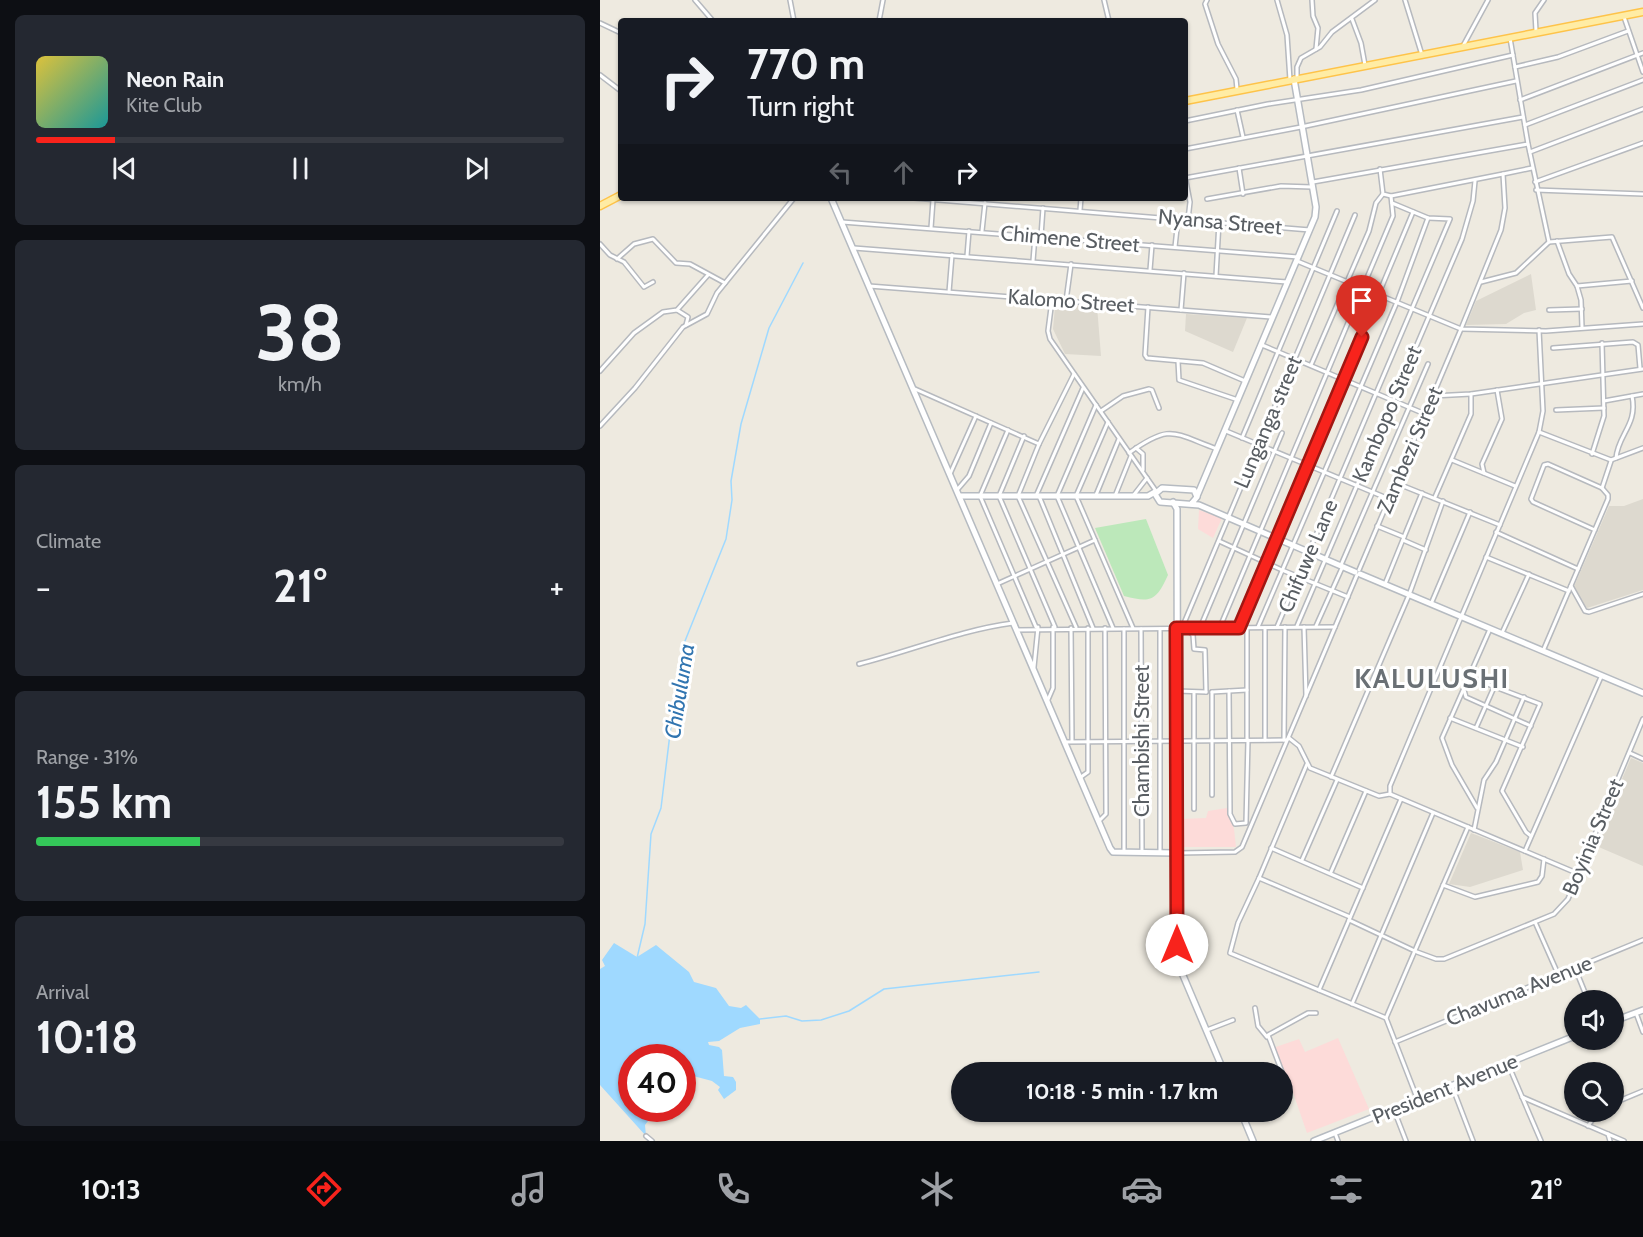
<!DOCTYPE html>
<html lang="en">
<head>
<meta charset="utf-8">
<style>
	:root { --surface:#171b24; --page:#242831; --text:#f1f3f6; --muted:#9ea1a6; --line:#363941; --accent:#f8231c }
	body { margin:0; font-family:Cabin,sans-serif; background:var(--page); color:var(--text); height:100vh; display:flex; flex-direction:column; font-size:22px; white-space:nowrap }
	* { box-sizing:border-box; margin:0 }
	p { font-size:20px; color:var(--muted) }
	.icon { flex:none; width:33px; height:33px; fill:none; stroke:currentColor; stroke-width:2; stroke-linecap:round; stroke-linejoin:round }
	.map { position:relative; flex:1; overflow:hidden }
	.drawer { display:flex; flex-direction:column; gap:15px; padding:15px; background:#0d0f14; width:600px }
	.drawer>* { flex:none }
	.banner { position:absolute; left:18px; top:18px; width:570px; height:183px; border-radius:6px; box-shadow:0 2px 4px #0004; background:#171b24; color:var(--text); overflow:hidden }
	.fabs { position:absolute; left:964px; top:990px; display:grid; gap:12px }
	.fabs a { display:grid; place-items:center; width:60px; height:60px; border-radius:50%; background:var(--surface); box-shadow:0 2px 4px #0004; font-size:30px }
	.speed { position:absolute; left:18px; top:1044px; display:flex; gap:12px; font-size:30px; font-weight:700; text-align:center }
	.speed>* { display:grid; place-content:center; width:78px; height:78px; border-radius:50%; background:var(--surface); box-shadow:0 2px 4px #0004; line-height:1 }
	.speed .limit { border:9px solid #d22; background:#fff; color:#111 }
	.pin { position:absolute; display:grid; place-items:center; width:51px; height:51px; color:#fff; margin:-62px -26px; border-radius:50% 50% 50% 0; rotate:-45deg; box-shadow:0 0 6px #0007 }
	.pin .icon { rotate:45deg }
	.me { position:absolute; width:66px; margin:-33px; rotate:0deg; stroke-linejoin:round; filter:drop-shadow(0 0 4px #0008) }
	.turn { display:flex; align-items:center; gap:21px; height:126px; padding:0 30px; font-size:27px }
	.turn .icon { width:78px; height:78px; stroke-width:2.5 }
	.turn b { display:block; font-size:42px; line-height:51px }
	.lanes { display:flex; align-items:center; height:57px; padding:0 30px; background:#0003; justify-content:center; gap:30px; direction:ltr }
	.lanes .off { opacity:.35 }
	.big { font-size:45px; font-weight:800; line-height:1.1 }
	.drawer .widget { flex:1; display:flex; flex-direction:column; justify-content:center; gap:9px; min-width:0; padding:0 21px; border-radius:9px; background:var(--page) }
	.drawer .dial { align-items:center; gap:0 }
	.dial b { font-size:78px; line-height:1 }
	.song { display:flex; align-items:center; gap:18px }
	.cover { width:72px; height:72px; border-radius:9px; background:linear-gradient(135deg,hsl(50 70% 55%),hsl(180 70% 35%)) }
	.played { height:6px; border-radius:3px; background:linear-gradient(90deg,var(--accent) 15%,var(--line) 15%) }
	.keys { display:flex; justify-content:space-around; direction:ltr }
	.heat { display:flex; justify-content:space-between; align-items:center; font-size:33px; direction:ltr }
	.charge { height:9px; border-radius:4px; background:linear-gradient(90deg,#34c759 31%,var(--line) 0) }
	.trip { position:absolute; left:351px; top:1062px; width:342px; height:60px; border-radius:30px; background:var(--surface); box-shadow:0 2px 4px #0004; font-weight:800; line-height:60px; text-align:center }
	.tab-bar { display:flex; height:96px; justify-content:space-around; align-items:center; background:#090b0e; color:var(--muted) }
	.tab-bar .icon { width:42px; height:42px }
	.tab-bar .selected { color:var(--accent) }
	.tab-bar b { font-size:27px; color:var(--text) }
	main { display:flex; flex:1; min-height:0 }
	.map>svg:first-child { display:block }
</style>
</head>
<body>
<main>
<section class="drawer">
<div class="widget">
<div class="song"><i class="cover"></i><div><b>Neon Rain</b><p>Kite Club</p></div></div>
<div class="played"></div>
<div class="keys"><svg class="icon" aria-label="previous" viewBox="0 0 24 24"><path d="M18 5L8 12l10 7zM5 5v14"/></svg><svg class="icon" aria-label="pause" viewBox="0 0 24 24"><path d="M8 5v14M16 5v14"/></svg><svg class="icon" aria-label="next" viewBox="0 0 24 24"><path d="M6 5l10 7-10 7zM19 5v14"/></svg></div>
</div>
<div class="widget dial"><b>38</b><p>km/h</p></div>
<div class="widget"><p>Climate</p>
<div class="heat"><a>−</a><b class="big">21°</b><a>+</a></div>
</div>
<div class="widget"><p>Range · 31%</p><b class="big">155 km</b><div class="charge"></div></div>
<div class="widget"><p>Arrival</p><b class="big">10:18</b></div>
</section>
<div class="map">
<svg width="1043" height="1141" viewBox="0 0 1043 1141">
	<rect width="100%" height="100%" fill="#eeeae0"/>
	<!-- education -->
	<g fill="#ddd9cf">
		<path d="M931 274 936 310 924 313 906 324 866 325 876 301Z"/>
		<path d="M466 303 497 306 501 356 465 354 453 329 455 307 456 304 465 306Z"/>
		<path d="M586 314 647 318 633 352 585 331Z"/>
		<path d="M1043 499V590L987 608 973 589 1009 506H1024Z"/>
		<path d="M1031 758 1043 763V866L994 845Z"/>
		<path d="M871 833 920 852 923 870 870 887 849 884Z"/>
	</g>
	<!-- medical -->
	<g fill="#fddbd9">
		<path d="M599 510 622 518 613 538 598 529Z"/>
		<path d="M627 808 634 829 636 847H580L581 819 606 818 608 811Z"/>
		<path d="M738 1038 769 1109 707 1133 688 1078 685 1079 673 1048 699 1039 705 1052Z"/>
	</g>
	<!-- green -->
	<path fill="#bce8ba" d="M546 519 568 575C556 601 551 603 524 596L495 528Z"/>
	<!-- water -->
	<path fill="#9fd9ff" d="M14 943 37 957 56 945 89 972 94 982 116 988 129 1006 141 1008 146 1005 160 1019V1024L140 1028 119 1041 108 1042 109 1045 119 1047 122 1050 124 1076 133 1077 136 1082V1090L124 1099 118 1090 120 1087 112 1081 86 1074 89 1069H83L82 1058H32V1108L57 1109 45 1125 46 1136 0 1085V969L5 966 2 960Z"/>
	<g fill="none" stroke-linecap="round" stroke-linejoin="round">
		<!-- stream -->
		<g stroke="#9fd9ff" stroke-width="1.5">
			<path d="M37 958 45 924 51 834 61 808 77 676 85 641 126 539 132 500 131 481 141 424 169 328 203 263"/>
			<path d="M160 1019 186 1016 202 1021 221 1020 249 1011 284 989 439 972"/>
		</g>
		<!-- street casing -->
		<g stroke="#b6b9be" stroke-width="6">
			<g id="street">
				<path d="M95 0 113 21"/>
				<path d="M190 0 194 21"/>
				<path d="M504 0 509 21"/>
				<path d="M607 0 605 4 618 44 636 79 637 89"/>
				<path d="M677 0 687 35 690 80"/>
				<path d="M712 0 713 16 718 28 716 49"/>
				<path d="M805 0 822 55"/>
				<path d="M1024 17 1043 72"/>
				<path d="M752 19 761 43 765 65"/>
				<path d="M279 21 283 0"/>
				<path d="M0 23 21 33"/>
				<path d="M936 31 935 13 944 0"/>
				<path d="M863 46 888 0"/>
				<path d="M915 67 958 57 1028 31"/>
				<path d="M0 75 21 91"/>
				<path d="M697 78V67L701 58 720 47 732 32 775 0"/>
				<path d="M920 100 1043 53"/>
				<path d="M637 110 643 137"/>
				<path d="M585 121 668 104 761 90 913 55"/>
				<path d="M925 125 1043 80"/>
				<path d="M585 149 701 127 916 81"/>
				<path d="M930 152 1043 109"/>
				<path d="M639 168 643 194"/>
				<path d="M932 168 903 174 905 208 901 230 861 329 946 331 1043 324"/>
				<path d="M780 169 783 194 791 196 903 174"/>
				<path d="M585 176 590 202 588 220"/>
				<path d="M585 178 923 117"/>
				<path d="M713 182 928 144"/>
				<path d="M935 182 1043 143"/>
				<path d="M936 190 1043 194"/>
				<path d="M314 198 710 230"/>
				<path d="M607 199 681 186 712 187"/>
				<path d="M480 210 481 198"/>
				<path d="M242 222 698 257"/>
				<path d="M331 228 333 200"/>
				<path d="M382 231 385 203"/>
				<path d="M441 236 443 208"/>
				<path d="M957 241 969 274 977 286 1032 281"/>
				<path d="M949 242 1012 237 1043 308"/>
				<path d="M0 244 10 255 24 262 44 287 53 282"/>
				<path d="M575 247 578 219"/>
				<path d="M254 248 687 282"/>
				<path d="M367 256 369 231"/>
				<path d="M17 259 34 244 53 239 76 263 90 264 125 283"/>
				<path d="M433 261 435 236"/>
				<path d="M697 261 861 329 759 570"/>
				<path d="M550 270 552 245"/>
				<path d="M616 276 619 222"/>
				<path d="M881 282 916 273 949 242 928 144 910 38"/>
				<path d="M269 286 671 317"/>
				<path d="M977 286 981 300 982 327"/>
				<path d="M349 292 352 255"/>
				<path d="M452 300 448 331 450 339 556 491"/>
				<path d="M466 301 471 264"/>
				<path d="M548 307 545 355 547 358 603 363 645 381"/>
				<path d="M77 310 88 317 86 325"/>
				<path d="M581 310 584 273"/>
				<path d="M949 310 982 309"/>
				<path d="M662 345 825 414"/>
				<path d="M953 348 1033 342 1038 345 1040 368"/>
				<path d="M578 361 579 380 638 400"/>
				<path d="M711 365 769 231 776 203 783 194"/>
				<path d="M0 371 34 333 63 312 77 310 108 275"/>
				<path d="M474 374 439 444 418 496 476 627"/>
				<path d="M315 389 439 444"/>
				<path d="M833 396 871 394 1043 369"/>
				<path d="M1004 401 1043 394"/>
				<path d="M496 405 457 496 513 628"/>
				<path d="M956 410 1004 408"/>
				<path d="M501 411 523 396 549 389 552 390 559 408"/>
				<path d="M508 422 476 496 533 628"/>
				<path d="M0 426 35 388 83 327 107 314 117 293 194 198"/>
				<path d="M408 430 380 496 436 627"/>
				<path d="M626 431 789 499"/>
				<path d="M939 432 1011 460 1043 448"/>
				<path d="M424 436 399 496 455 627"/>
				<path d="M642 438 737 211"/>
				<path d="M536 448 543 454V470"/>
				<path d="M529 453C571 423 573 433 617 449"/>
				<path d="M992 454 1004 416 1002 343"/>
				<path d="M1016 458C1018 434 1038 425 1032 396"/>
				<path d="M852 460 915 486"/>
				<path d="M884 473 882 464 902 419 897 390"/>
				<path d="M350 474 376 416"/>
				<path d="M796 483 900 525"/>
				<path d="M1002 488 1011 461"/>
				<path d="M357 490 369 476 391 423"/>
				<path d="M496 495 519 439"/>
				<path d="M436 496 483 388"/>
				<path d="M439 496 493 628"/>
				<path d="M515 496 531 456"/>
				<path d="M533 496 547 478"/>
				<path d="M835 497 871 414V394"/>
				<path d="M777 526 804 537 785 584"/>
				<path d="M896 532 978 569"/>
				<path d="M804 537 822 493"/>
				<path d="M803 540 826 550"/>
				<path d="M619 541 682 570 748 597"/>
				<path d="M886 557 969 591"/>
				<path d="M741 565 828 364"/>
				<path d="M397 584 495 540"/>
				<path d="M971 586 985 611 989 612 1043 594"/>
				<path d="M831 604 870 512"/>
				<path d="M697 626 862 239 873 201 875 181"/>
				<path d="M716 626 742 568"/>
				<path d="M620 627 793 216 791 196"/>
				<path d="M658 627 797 302 828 218"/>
				<path d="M677 627 850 219 828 218 792 203"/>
				<path d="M704 627 706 696"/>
				<path d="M471 628 472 741"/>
				<path d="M582 628 755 215"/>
				<path d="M585 628 593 635 594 649 605 650 606 692"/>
				<path d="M600 628 682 433"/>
				<path d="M639 628 813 212"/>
				<path d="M647 628V740"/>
				<path d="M665 628V740"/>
				<path d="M524 629V852"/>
				<path d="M541 629 542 852"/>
				<path d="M560 629V852"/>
				<path d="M416 630 735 627"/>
				<path d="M902 633 929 574"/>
				<path d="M943 651 1008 499V495L1002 488 948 464 944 465 931 499 933 502 995 530"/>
				<path d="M259 664C311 651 360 630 413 623"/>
				<path d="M434 667 438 627"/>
				<path d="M869 677 940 704 902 791 926 832 931 836"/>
				<path d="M864 690 866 697 931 726"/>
				<path d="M577 691 606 692"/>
				<path d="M629 691 630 814 635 824 646 823 648 740"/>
				<path d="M594 692V809"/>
				<path d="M612 692V795"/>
				<path d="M612 692 647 690"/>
				<path d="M447 702 453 688V627"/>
				<path d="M850 718 923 747"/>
				<path d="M876 728 895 685"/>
				<path d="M689 738 699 746 710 768 779 796 790 794 979 874"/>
				<path d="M684 740 685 627"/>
				<path d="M464 742 687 740"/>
				<path d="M1030 753 1043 759"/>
				<path d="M707 764 659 878 750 917"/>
				<path d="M481 777 488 772V628"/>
				<path d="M731 777 809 595 843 501"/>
				<path d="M790 794V786L939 432 943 411 939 330"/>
				<path d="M877 808 852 765 842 738 890 629"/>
				<path d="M499 821 506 814 505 628"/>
				<path d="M874 830 884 780 896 762 924 697"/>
				<path d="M671 848 763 888"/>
				<path d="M925 851 1001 677"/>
				<path d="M578 853 635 852 642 847 757 575"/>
				<path d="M702 860 737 780"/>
				<path d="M731 872 766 791"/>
				<path d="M659 878 638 923 630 953 786 1018"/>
				<path d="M843 885 875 897 938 882 942 876 944 859"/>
				<path d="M749 920 817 952 836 959H844L954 914 968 899 1043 719"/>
				<path d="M935 922 958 974"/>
				<path d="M975 968 988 1000"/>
				<path d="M719 990 801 799"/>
				<path d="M752 1004 833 813"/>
				<path d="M655 1008 658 1026 667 1037"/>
				<path d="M1036 1013 1043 1032"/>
				<path d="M607 1030 633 1020"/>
				<path d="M795 1042 1043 940"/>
				<path d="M908 1064 941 1141"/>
				<path d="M682 1072 668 1035 708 1013H716"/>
				<path d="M682 1074 687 1088 682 1090"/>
				<path d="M852 1086 873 1141"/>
				<path d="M922 1097 1024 1141"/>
				<path d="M817 1098 786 1018 868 827"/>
				<path d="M1014 1103 1043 1091"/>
				<path d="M794 1110 806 1141"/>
				<path d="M988 1126 998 1112"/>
				<path d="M735 1133 738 1141"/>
				<path d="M1008 1134 1010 1141"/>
				<path d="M46 1136 52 1141"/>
			</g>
		</g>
		<!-- secondary casing -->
		<g stroke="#b6bbc1" stroke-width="8">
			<g id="secondary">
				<path d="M231 198 510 848 513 852 576 853"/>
				<path d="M360 496H548L555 492"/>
				<path d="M597 496 715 217 716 207 694 79"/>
				<path d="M573 502 577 509 578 955 582 973 624 1072"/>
				<path d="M592 503 597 497 594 490 562 488 555 494 560 502 599 505 755 572"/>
				<path d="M760 574 1043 693"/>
				<path d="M1014 1021 1043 1010"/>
				<path d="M641 1112 653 1141"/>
				<path d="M714 1141 975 1036"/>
			</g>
		</g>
		<!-- primary casing -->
		<g stroke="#fec349" stroke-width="9">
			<g id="primary">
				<path d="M585 101 1043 12"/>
				<path d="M0 206 21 195"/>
			</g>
		</g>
		<!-- street -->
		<use href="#street" stroke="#fff" stroke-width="3"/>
		<!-- secondary -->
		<use href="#secondary" stroke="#fff" stroke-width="5"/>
		<!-- primary -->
		<use href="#primary" stroke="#ffeca4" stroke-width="6"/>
	</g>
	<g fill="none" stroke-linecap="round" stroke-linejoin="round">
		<!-- route casing -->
		<g stroke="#a11712" stroke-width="15">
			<path id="route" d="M577 945 576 628H639L762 337"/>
		</g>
		<!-- route -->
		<use href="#route" stroke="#f8231c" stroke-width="10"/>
	</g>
	<g text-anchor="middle" stroke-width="6" stroke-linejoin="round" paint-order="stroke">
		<!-- street labels -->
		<g font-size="21" fill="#595e63" stroke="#fff">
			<text transform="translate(620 222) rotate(5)" y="7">Nyansa Street</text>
			<text transform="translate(470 239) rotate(5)" y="7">Chimene Street</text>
			<text transform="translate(471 301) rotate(4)" y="7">Kalomo Street</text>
			<text transform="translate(787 414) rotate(-67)" y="7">Kambopo Street</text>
			<text transform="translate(668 422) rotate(-67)" y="7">Lunganga street</text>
			<text transform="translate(810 450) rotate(-67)" y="7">Zambezi Street</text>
			<text transform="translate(708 556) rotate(-67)" y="7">Chifuwe Lane</text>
			<text transform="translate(542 741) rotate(-90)" y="7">Chambishi Street</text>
			<text transform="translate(993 837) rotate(-67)" y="7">Boyinia Street</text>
			<text transform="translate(919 991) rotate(-22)" y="7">Chavuma Avenue</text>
			<text transform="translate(845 1089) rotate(-22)" y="7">President Avenue</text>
		</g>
		<!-- water labels -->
		<g font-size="22" font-style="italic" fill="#3175b0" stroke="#fff">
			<text transform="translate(79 691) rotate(-81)" y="8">Chibuluma</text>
		</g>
		<!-- district labels -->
		<g font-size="27" font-weight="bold" letter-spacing="1.5" fill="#6a7075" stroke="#fff">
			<text x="832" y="688">KALULUSHI</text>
		</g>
	</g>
</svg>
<div class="fabs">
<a><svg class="icon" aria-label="sound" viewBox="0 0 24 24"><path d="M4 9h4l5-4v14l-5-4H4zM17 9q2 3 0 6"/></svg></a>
<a><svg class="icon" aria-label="search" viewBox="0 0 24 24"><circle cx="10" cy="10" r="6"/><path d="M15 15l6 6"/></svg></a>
</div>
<div class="speed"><div class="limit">40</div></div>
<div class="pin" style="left:762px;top:337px;background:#d93025"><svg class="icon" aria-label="arrive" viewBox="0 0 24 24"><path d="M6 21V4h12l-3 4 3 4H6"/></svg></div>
<svg class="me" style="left:577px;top:945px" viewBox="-20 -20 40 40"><circle r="19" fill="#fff"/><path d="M0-13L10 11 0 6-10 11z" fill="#f8231c"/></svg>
<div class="trip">10:18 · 5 min · 1.7 km</div>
<div class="banner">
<div class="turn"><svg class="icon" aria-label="right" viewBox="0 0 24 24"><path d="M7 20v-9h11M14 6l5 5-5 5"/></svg><div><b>770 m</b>Turn right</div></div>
<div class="lanes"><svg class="icon off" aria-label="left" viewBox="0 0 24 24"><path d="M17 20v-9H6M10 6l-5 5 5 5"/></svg><svg class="icon off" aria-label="ahead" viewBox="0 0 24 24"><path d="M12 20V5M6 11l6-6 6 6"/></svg><svg class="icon" aria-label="right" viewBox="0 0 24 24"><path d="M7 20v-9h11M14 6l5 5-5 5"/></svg></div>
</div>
</div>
</main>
<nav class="tab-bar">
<b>10:13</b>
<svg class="icon selected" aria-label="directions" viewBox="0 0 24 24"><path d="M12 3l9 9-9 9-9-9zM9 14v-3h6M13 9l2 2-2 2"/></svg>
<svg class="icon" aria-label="music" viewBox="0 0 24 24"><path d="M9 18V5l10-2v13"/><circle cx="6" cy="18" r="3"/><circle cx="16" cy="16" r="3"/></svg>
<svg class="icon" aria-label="phone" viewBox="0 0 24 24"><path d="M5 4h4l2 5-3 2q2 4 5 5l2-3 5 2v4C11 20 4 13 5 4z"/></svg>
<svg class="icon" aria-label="climate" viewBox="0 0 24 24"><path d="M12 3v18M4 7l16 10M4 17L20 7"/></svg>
<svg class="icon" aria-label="car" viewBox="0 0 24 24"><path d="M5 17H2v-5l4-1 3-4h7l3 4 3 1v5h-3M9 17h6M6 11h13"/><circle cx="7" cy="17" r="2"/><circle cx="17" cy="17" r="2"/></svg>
<svg class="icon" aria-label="filters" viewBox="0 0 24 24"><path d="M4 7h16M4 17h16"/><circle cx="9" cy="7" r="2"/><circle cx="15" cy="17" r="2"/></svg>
<b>21°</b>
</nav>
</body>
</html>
